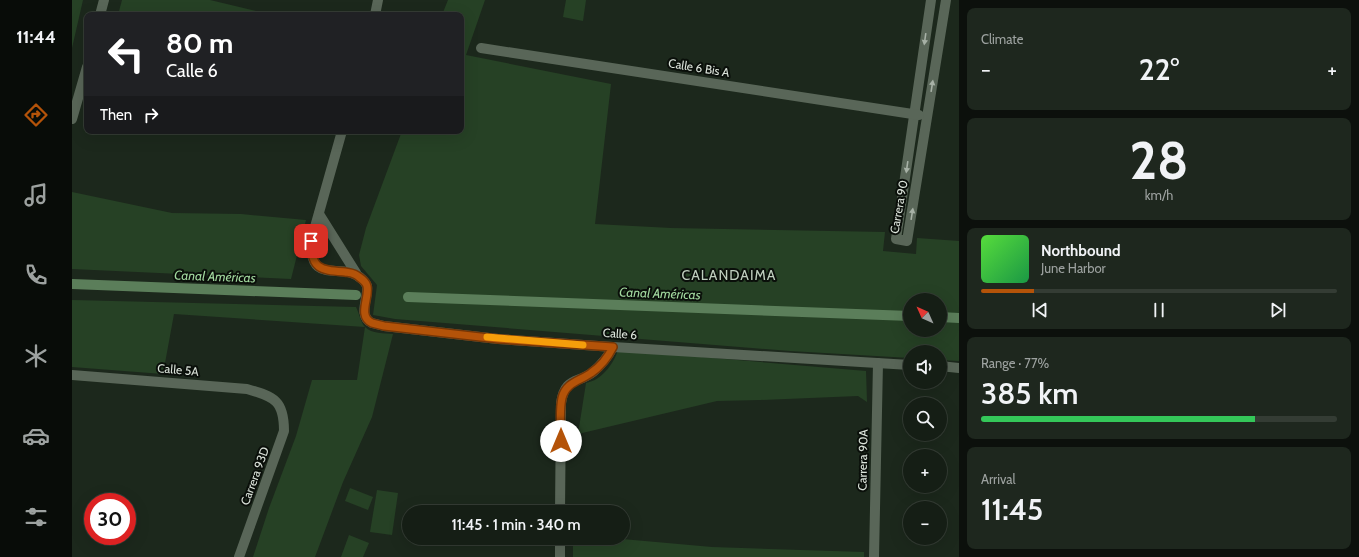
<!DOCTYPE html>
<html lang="en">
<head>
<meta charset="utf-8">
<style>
	:root { --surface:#151e15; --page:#1e271e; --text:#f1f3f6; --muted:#9da2a0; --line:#343c34; --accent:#b45309 }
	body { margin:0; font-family:Cabin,sans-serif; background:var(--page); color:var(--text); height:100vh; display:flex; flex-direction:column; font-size:15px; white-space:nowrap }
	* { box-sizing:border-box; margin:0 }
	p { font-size:13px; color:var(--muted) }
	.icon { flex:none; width:22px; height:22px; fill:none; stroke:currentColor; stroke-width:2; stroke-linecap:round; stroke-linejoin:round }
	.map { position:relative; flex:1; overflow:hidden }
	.details { display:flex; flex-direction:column; gap:8px; padding:8px; background:#0c100c; width:400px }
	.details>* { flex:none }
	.banner { position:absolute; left:12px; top:12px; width:380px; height:122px; border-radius:8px; box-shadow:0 4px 16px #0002,0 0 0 1px var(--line); background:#202124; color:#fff; overflow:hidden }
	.needle { width:26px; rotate:315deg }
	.controls { position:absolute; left:831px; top:293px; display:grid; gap:8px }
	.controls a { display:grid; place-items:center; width:44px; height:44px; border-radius:50%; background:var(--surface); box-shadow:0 4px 16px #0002,0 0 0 1px var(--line); font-size:20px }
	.speed { position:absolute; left:12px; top:493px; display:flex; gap:8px; font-size:20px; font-weight:700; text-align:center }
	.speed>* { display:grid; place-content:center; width:52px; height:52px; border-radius:50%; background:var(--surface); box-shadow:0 4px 16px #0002,0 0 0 1px var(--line); line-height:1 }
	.speed .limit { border:6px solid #d22; background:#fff; color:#111 }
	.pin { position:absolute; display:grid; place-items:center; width:34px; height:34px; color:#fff; margin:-17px; border-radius:8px; box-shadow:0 2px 6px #0006 }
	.me { position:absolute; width:44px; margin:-22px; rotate:0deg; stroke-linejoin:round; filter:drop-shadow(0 0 3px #0008) }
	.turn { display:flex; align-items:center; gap:14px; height:84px; padding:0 16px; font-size:18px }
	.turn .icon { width:52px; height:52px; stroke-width:2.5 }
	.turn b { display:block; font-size:28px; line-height:34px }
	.then { display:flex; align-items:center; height:38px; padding:0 16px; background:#0003; gap:8px; font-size:15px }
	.big { font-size:30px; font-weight:600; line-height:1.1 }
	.details .card { flex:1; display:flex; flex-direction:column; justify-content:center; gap:6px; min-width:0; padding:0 14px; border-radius:8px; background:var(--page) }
	.details .dial { align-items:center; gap:0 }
	.dial b { font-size:52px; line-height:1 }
	.song { display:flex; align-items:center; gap:12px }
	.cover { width:48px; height:48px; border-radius:6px; background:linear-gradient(135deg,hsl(110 70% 55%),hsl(140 70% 35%)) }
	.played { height:4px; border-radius:2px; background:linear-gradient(90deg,var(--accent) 15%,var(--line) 15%) }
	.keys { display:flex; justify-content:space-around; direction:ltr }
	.heat { display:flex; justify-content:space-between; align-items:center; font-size:22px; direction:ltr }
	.charge { height:6px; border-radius:3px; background:linear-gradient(90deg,#34c759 77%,var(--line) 0) }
	.trip { position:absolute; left:330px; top:505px; width:228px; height:40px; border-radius:20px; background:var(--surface); box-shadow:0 4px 16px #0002,0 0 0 1px var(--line); font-weight:600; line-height:40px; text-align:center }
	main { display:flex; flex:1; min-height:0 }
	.tab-bar { display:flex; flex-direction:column; width:72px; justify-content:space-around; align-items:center; background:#080c08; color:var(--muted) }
	.tab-bar .icon { width:28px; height:28px }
	.tab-bar .selected { color:var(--accent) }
	.tab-bar b { font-size:18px; color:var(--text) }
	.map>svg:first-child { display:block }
</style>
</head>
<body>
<main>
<nav class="tab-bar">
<b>11:44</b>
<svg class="icon selected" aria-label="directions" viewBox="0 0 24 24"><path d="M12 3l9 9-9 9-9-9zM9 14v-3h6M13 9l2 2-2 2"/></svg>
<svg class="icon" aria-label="music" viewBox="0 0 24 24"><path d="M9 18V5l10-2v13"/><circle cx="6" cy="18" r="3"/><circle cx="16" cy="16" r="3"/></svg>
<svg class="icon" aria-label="phone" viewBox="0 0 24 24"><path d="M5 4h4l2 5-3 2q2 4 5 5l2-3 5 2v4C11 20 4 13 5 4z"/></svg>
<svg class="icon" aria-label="climate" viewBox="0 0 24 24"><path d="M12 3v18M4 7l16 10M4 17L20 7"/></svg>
<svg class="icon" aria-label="car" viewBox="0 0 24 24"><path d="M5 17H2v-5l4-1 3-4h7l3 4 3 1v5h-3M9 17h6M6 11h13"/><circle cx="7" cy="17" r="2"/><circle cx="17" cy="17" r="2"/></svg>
<svg class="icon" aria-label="filters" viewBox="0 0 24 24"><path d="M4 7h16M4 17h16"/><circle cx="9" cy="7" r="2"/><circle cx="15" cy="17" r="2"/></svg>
</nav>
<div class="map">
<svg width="887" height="557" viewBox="0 0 887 557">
	<rect width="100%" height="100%" fill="#1c281c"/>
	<!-- green -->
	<g fill="#264125" fill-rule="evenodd">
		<path d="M0 0H11L0 48Z"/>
		<path d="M50 0H138L201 15H46Z"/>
		<path d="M376 0H413L394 55 539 84 523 224 599 228 813 232 811 251 844 254 845 238 887 241V361L868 360V352H838V358L718 351 323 319 301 315 305 285 289 266 287 255 294 228 330 131H389V15H370ZM838 300H868V330H838Z"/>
		<path d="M494 0H514L511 21 491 17Z"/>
		<path d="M0 192 100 213 169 214 234 220 219 279 0 269Z"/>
		<path d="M0 300 284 307C287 313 289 323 293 327 300 334 312 333 321 334L300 417 271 482 243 557H181L197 508 224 436 240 380H285L293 327 102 314 91 374 0 367Z"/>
		<path d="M546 350 794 371 795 402 786 396 688 400 645 401 506 434 514 383C517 382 522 381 526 378 535 372 543 360 546 350Z"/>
		<path d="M278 488 301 497 296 510 273 501Z"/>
		<path d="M305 490 326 493 320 535 298 532Z"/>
		<path d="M277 535 297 543 291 557H269Z"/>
		<path d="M501 538H539L640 547 792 552V557H501Z"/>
	</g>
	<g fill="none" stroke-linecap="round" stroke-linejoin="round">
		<!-- canal -->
		<g stroke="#5b7e5a" stroke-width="10">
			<path d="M0 284 284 295"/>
			<path d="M336 297 838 316"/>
			<path d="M868 317 887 318"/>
		</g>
		<!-- street -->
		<g stroke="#596658" stroke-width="10">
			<path d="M859 0 824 239 835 241 874 0"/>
			<path d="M28 15 32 0"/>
			<path d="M303 15 306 0"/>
			<path d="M409 48 847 115"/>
			<path d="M0 119 15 67"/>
			<path d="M270 131 239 241C238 288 270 260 290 279 292 281 294 283 295 286 297 297 285 316 300 323 304 324 308 325 312 326L426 339 541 347 838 365"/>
			<path d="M247 214 284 273"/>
			<path d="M868 366 887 368"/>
			<path d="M0 375 175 389C203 397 212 401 212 431L167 557"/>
			<path d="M488 512 489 403C493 377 505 384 521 372 529 365 536 357 541 347"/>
			<path d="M488 557V538"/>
			<path d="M802 557 806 363"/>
		</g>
	</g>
	<!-- one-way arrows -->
	<defs><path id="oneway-solid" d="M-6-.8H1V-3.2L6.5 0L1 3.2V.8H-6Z"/></defs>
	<g fill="#a7b1a6">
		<use href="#oneway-solid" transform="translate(853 39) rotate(98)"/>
		<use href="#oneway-solid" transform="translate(860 86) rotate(-81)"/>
		<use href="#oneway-solid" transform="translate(835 167) rotate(98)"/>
		<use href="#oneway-solid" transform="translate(840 214) rotate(-81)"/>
	</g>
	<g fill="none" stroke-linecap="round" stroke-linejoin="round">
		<!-- route casing -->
		<g stroke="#753606" stroke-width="10">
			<path id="route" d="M239 241C239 270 249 270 273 272 279 273 283 273 287 277 290 279 294 282 295 286 298 297 285 316 300 323 304 324 308 325 312 326L426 339 541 347C536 357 528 367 519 373 508 381 494 382 490 398 487 411 489 427 489 441"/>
		</g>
		<!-- route -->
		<use href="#route" stroke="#b45309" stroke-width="7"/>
		<!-- slow -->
		<path stroke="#f59e0b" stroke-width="7" d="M415 337 511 345"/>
	</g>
	<g text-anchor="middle" stroke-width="4" stroke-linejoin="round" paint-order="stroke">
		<!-- street labels -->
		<g font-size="12" fill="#dbe3da" stroke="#0a0f0a">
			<text transform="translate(627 68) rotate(9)" y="4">Calle 6 Bis A</text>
			<text transform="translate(827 207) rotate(-80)" y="4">Carrera 90</text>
			<text transform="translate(548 334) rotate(4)" y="4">Calle 6</text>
			<text transform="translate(106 370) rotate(5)" y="4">Calle 5A</text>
			<text transform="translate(791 460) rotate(-89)" y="4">Carrera 90A</text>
			<text transform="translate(183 476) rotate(-70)" y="4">Carrera 93D</text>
		</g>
		<!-- water labels -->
		<g font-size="13" font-style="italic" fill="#a3daa0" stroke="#0a0f0a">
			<text transform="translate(143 276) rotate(2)" y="5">Canal Américas</text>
			<text transform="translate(588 293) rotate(2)" y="5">Canal Américas</text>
		</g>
		<!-- quarter labels -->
		<g font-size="14" letter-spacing="1" fill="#bfcebe" stroke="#0a0f0a">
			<text x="657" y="280">CALANDAIMA</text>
		</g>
	</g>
</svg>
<div class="controls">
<a><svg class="needle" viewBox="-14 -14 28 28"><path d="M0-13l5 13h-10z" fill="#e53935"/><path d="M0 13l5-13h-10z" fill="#9da2a0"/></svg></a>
<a><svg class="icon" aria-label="sound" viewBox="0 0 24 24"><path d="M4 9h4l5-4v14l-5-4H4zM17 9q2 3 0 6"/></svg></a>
<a><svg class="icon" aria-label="search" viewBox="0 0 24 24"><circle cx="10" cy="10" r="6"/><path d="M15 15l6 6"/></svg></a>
<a>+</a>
<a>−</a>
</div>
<div class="speed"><div class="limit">30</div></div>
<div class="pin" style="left:239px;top:241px;background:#d93025"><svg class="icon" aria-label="arrive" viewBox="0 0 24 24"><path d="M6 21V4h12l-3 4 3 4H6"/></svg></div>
<svg class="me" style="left:489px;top:441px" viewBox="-20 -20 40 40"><circle r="19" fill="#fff"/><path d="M0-13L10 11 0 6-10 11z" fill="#b45309"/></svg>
<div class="trip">11:45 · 1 min · 340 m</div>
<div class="banner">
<div class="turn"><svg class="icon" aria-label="left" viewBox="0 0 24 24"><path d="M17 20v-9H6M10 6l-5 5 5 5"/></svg><div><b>80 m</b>Calle 6</div></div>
<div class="then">Then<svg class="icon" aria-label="right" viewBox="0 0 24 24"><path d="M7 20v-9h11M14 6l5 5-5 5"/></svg></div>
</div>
</div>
<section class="details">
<div class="card"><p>Climate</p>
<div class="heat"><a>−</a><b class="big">22°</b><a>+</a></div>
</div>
<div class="card dial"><b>28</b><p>km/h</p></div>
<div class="card">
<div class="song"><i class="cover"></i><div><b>Northbound</b><p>June Harbor</p></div></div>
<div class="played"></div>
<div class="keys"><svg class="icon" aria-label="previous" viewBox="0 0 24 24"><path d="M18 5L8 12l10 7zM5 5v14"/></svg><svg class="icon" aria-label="pause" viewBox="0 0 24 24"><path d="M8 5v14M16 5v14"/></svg><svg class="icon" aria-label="next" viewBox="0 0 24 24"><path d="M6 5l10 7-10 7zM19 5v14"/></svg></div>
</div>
<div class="card"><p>Range · 77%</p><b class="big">385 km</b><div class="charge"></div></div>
<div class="card"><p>Arrival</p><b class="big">11:45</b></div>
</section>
</main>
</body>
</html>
